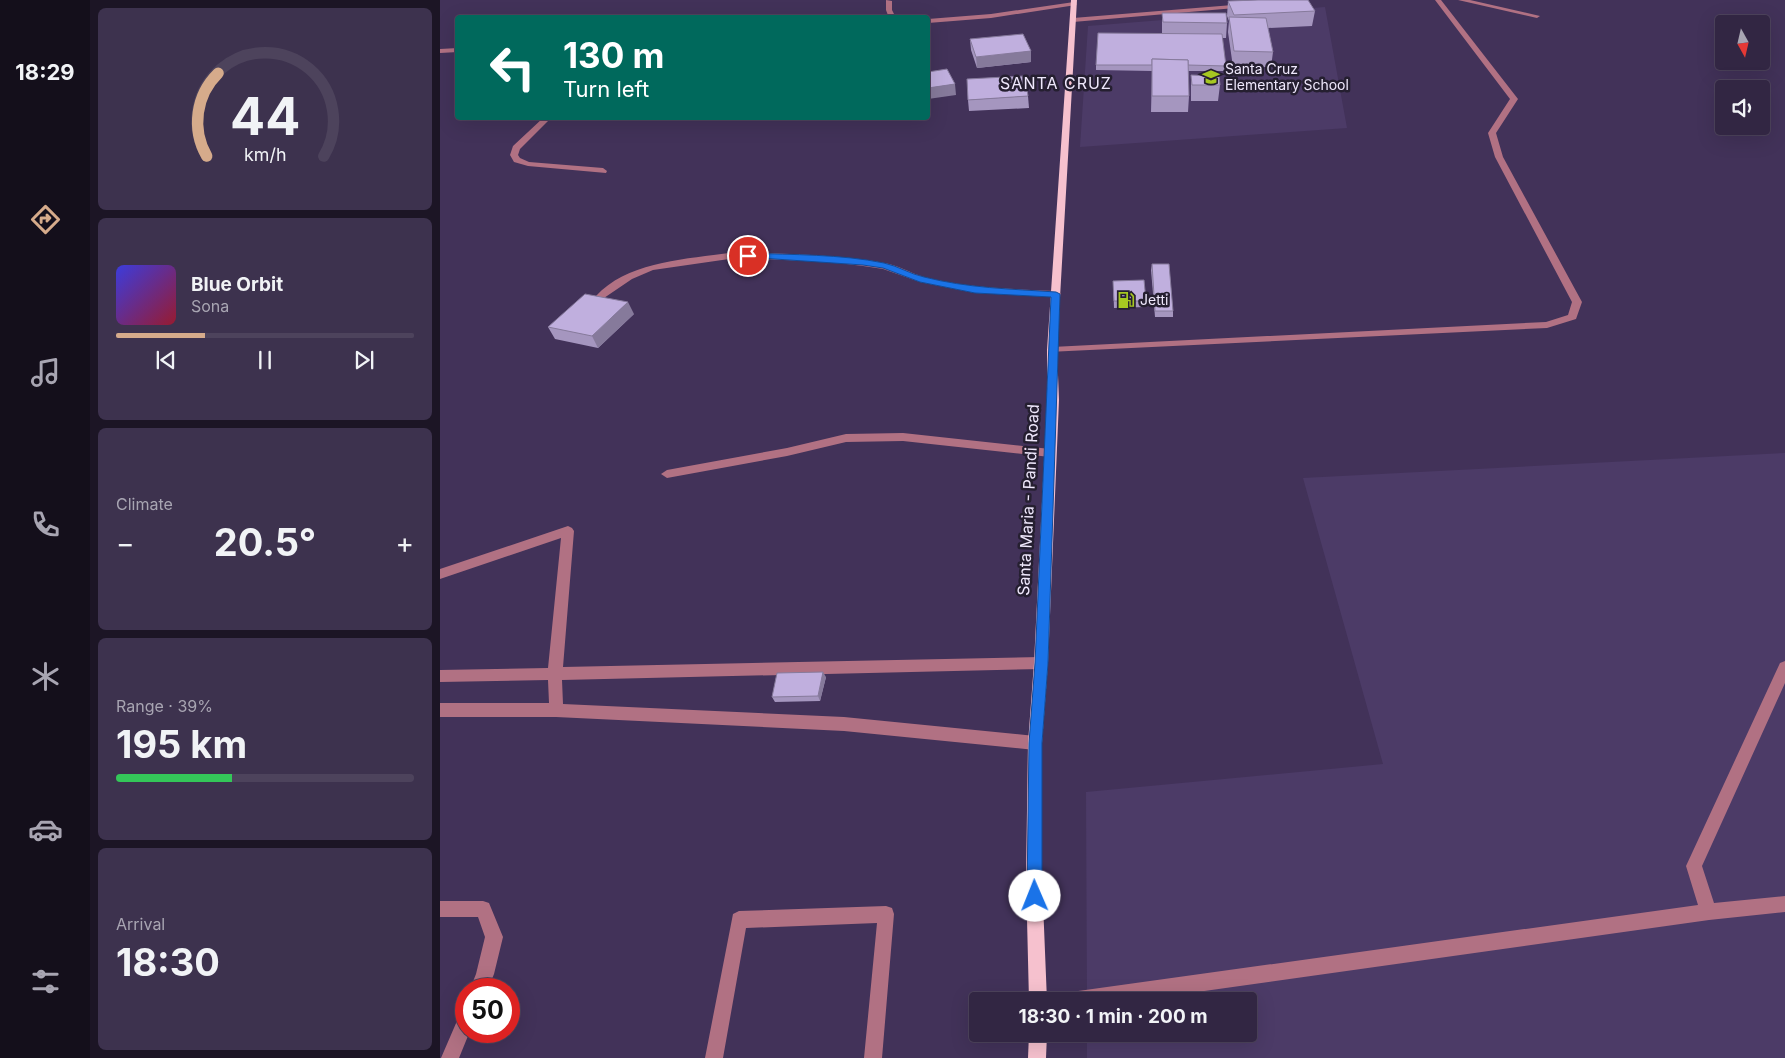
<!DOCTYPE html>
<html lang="en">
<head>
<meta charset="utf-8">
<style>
	:root { --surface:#322643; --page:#3d324e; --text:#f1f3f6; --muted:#a8a5b2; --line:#4d435c; --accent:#d6ab8b }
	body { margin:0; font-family:Inter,sans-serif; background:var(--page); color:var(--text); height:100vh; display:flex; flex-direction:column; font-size:19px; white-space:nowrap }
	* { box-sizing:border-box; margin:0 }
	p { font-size:16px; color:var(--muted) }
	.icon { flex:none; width:28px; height:28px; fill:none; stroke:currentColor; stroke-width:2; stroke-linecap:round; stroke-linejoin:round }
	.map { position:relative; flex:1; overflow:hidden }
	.details { display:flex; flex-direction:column; gap:8px; padding:8px; background:#1c1525; width:350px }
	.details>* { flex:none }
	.top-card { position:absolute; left:15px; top:15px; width:475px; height:105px; border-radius:5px; box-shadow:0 5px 20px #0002,0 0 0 1px var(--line); background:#00695c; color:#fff; overflow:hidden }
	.needle { width:32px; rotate:172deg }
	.fabs { position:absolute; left:1275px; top:15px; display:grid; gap:10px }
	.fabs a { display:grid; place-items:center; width:55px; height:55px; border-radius:5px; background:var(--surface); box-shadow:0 5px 20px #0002,0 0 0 1px var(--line); font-size:25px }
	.speed { position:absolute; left:15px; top:978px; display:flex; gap:10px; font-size:25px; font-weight:700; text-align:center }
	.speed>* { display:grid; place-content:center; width:65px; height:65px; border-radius:50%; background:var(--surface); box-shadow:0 5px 20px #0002,0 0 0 1px var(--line); line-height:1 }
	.speed .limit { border:8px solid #d22; background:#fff; color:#111 }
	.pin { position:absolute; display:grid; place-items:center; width:42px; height:42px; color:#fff; margin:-21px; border:2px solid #fff; border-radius:50%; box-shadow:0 1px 5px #0007 }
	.me { position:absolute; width:55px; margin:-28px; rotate:359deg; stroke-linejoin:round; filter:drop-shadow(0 0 4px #0008) }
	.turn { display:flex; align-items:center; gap:18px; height:105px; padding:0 25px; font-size:22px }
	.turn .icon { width:65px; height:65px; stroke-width:2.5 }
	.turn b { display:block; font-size:35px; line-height:42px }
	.big { font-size:38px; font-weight:700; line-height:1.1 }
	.details .card { flex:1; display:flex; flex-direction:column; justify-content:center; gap:8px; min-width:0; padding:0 18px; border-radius:8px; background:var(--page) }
	.details .dial { align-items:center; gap:0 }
	.dial svg { height:130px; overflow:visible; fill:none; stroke:var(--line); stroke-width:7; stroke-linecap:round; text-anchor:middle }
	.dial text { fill:var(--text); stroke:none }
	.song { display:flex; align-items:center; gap:15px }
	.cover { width:60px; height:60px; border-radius:8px; background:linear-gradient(135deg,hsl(240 70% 55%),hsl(350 70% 35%)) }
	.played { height:5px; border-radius:2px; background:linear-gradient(90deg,var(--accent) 30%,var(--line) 30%) }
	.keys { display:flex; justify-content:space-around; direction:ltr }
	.heat { display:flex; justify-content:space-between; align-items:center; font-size:28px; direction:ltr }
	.charge { height:8px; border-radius:4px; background:linear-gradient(90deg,#34c759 39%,var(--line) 0) }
	.trip { position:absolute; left:529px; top:992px; width:288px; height:50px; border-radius:5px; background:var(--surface); box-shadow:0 5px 20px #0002,0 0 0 1px var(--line); font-weight:700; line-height:50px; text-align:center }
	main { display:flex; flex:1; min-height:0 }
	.tabs { display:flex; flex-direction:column; width:90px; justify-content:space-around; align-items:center; background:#140f1b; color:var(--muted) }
	.tabs .icon { width:35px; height:35px }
	.tabs .on { color:var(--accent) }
	.tabs b { font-size:22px; color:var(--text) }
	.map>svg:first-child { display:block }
</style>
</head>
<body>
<main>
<nav class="tabs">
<b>18:29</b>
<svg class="icon on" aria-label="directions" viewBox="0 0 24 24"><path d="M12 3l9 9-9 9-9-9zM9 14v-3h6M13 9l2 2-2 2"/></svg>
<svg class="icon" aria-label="music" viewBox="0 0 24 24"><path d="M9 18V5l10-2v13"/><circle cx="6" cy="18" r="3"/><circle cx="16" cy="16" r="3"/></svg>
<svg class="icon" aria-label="phone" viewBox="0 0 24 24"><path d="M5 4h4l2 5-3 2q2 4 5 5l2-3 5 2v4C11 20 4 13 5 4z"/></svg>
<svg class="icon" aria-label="climate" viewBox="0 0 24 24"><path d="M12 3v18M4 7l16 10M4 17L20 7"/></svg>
<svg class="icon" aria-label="car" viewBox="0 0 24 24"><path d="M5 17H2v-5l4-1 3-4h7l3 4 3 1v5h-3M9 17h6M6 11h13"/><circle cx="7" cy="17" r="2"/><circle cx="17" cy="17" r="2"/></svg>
<svg class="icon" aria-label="filters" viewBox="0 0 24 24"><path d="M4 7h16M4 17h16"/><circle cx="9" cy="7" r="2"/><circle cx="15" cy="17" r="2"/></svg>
</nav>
<section class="details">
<div class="card dial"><svg viewBox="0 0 100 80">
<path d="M14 69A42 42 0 1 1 86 69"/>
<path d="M14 69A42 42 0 0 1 21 18" stroke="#d6ab8b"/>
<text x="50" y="56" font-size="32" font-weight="700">44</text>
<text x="50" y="72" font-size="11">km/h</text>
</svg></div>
<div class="card">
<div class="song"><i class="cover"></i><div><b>Blue Orbit</b><p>Sona</p></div></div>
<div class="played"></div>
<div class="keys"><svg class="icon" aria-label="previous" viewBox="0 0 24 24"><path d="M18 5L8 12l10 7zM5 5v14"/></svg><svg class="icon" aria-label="pause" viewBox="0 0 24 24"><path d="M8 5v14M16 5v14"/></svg><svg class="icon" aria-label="next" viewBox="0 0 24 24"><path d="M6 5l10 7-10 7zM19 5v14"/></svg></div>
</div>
<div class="card"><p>Climate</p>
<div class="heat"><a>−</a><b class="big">20.5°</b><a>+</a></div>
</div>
<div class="card"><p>Range · 39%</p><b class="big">195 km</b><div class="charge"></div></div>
<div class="card"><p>Arrival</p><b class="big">18:30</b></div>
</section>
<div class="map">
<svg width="1345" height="1058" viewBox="0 0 1345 1058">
	<rect width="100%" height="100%" fill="#423259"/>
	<!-- built -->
	<g fill="#4c3b67">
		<path d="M885 7 907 128 640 147 648 26Z"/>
		<path d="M1345 453V1058H647V1034H808V1001H647L646 792 943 764 863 478Z"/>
	</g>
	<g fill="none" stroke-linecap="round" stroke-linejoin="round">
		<!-- minor -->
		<g fill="#b17183" fill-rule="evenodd">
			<path d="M446 0 452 1V10L456 18H449L446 10Z"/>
			<path d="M995 0H1001L1078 99 1056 133 1063 157 1142 302 1136 319 1107 328 608 352 607 350 612 347 1106 322 1128 315 1132 302 1055 157 1048 133 1070 99Z"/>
			<path d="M1018 0H1030L1100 16 1097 18Z"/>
			<path d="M634 2 637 4 636 5 551 18 488 23V19L551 14Z"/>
			<path d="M805 4 808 6 807 7 633 22 630 20 633 18Z"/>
			<path d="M18 48V52L0 53V49Z"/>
			<path d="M103 118H111L80 149 78 155 80 158 89 162 163 168 167 171 166 173 88 166 74 162 70 155 73 146Z"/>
			<path d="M296 252C345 254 395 254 444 263 458 265 470 273 484 277 527 288 571 289 616 291L621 294 616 297 535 293 480 282 443 269 423 266 390 262 296 258 213 270 192 279 164 298 161 299 156 296C189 260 251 259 296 252Z"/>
			<path d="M463 433 610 449 616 453 610 457 463 441 406 442 347 456 227 478 221 474 227 470 347 448 406 434Z"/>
			<path d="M128 526 132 528 134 531 123 667 601 657 606 659 608 663 606 667 601 669 122 680 123 704 404 717 595 736 600 738 602 743 600 748 595 750 404 731 116 717H0V703H109L108 680 0 682V670L108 668 121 538 0 579V569Z"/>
			<path d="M1345 661V683L1262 866 1274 903 1345 896V912L1269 920 693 1001H622L625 995 631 992 1258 905 1246 866 1340 663Z"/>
			<path d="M0 901H43L49 903 63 937 54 974 48 989H30L36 974 45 937 38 917H0Z"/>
			<path d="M446 906 452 908 454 914 442 1058H424L437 923 306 928 283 1058H265L293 914 299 911Z"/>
			<path d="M26 1011V1031H30L19 1058H1L20 1014Z"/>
		</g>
		<!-- major -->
		<g fill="#f6c1ce" fill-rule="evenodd">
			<path d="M631 0H637L617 350 619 400 608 663 602 743V878L607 1001H589L586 878 588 743 594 663 607 400V350Z"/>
			<path d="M589 1034H607L606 1058H588Z"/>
		</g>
	</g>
	<!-- wall -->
	<g fill="#a596bf">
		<path d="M788 1 875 11 872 26 828 28 833 52 831 67H793L788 32 789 21 787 16Z"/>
		<path d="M722 13 787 23 786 38H782L786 66V71H748L749 96 748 112H711L712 71 656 70V65L722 33Z"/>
		<path d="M530 39 591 62 537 68 531 50Z"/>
		<path d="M751 75 780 85 778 101H751Z"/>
		<path d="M588 96 589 108 529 111 528 100Z"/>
		<path d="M712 264 733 311V317H715L711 270Z"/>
		<path d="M673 281 706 301V307L674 308Z"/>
		<path d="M194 314 158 348 115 339 108 327Z"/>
		<path d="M386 677 380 701 335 702 332 697Z"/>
	</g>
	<!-- shaded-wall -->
	<g fill="#867a9b">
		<path d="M591 51V62L537 68 536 57Z"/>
		<path d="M515 84 516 95 488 99V88Z"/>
		<path d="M188 302 194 314 158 348 152 336Z"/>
		<path d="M383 672 386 677 380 701 378 696Z"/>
	</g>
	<!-- building -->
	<g fill="#c0afde" stroke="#867a9b">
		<path d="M818 0H868L875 11 794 15 788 1Z"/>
		<path d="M722 13H786L787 23 723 22Z"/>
		<path d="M789 17 826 18 833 52 794 51Z"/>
		<path d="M658 33 782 34 786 66 748 65V60L712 59V65H656Z"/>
		<path d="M583 34 591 51 536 57 530 39Z"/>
		<path d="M712 59 748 60 749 96H712Z"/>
		<path d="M507 69 515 84 488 88V72Z"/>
		<path d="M751 75 779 76 780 85H752Z"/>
		<path d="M585 76 588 96 528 100 527 79Z"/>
		<path d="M712 264H729L733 311H715Z"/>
		<path d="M704 280 706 301H674L673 281Z"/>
		<path d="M145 294 188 302 152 336 108 327Z"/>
		<path d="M383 672 378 696 332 697 337 673Z"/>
	</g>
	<!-- route -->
	<path fill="#1a73e8" stroke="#114b97" d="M308 253C354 255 400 254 444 263 458 266 470 274 484 277 527 288 571 289 616 292L620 294 608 663 602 743V896L600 901 595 903 589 901 587 896 589 743 595 663 611 297 535 293 480 282 443 268 423 265 305 257 304 256Z"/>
	<!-- icons -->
	<defs>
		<g id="school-bare" transform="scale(1.35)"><path d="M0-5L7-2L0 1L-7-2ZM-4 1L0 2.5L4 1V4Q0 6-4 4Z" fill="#a6c821" stroke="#251f30" stroke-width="2.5" paint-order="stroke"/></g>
		<g id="fuel-bare" transform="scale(1.35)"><path d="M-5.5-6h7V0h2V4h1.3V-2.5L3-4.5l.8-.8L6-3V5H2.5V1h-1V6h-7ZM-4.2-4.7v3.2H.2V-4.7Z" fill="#a6c821" stroke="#251f30" stroke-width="2.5" paint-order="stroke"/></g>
	</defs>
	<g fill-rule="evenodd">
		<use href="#school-bare" x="771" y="77"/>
		<use href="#fuel-bare" x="686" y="300"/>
	</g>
	<g text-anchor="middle" stroke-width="5" stroke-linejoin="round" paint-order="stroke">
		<!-- far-poi labels -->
		<g font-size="14" fill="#efe8fc" stroke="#251f30" text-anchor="start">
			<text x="785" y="74">Santa Cruz<tspan x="785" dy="16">Elementary School</tspan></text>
			<text x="700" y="305">Jetti</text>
		</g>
		<!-- far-quarter labels -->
		<g font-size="16" letter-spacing="1" fill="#efe8fc" stroke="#251f30">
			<text x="616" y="89">SANTA CRUZ</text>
		</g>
		<!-- street labels -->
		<g font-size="16" fill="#efe8fc" stroke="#251f30">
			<text transform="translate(588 500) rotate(-87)" y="6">Santa Maria - Pandi Road</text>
		</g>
	</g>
</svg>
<div class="fabs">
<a><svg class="needle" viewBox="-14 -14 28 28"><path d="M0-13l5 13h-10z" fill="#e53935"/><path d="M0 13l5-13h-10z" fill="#a8a5b2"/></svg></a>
<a><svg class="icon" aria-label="sound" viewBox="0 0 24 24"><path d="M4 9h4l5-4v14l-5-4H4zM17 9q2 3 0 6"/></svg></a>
</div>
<div class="speed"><div class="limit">50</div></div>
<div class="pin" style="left:308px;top:256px;background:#d93025"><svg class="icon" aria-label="arrive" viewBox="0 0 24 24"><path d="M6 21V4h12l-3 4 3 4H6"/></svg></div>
<svg class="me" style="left:595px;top:896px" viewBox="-20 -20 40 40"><circle r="19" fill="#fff"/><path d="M0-13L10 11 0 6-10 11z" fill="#1a73e8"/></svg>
<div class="trip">18:30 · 1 min · 200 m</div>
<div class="top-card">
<div class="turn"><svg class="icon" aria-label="left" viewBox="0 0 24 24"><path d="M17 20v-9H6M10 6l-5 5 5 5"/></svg><div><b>130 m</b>Turn left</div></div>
</div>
</div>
</main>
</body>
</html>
